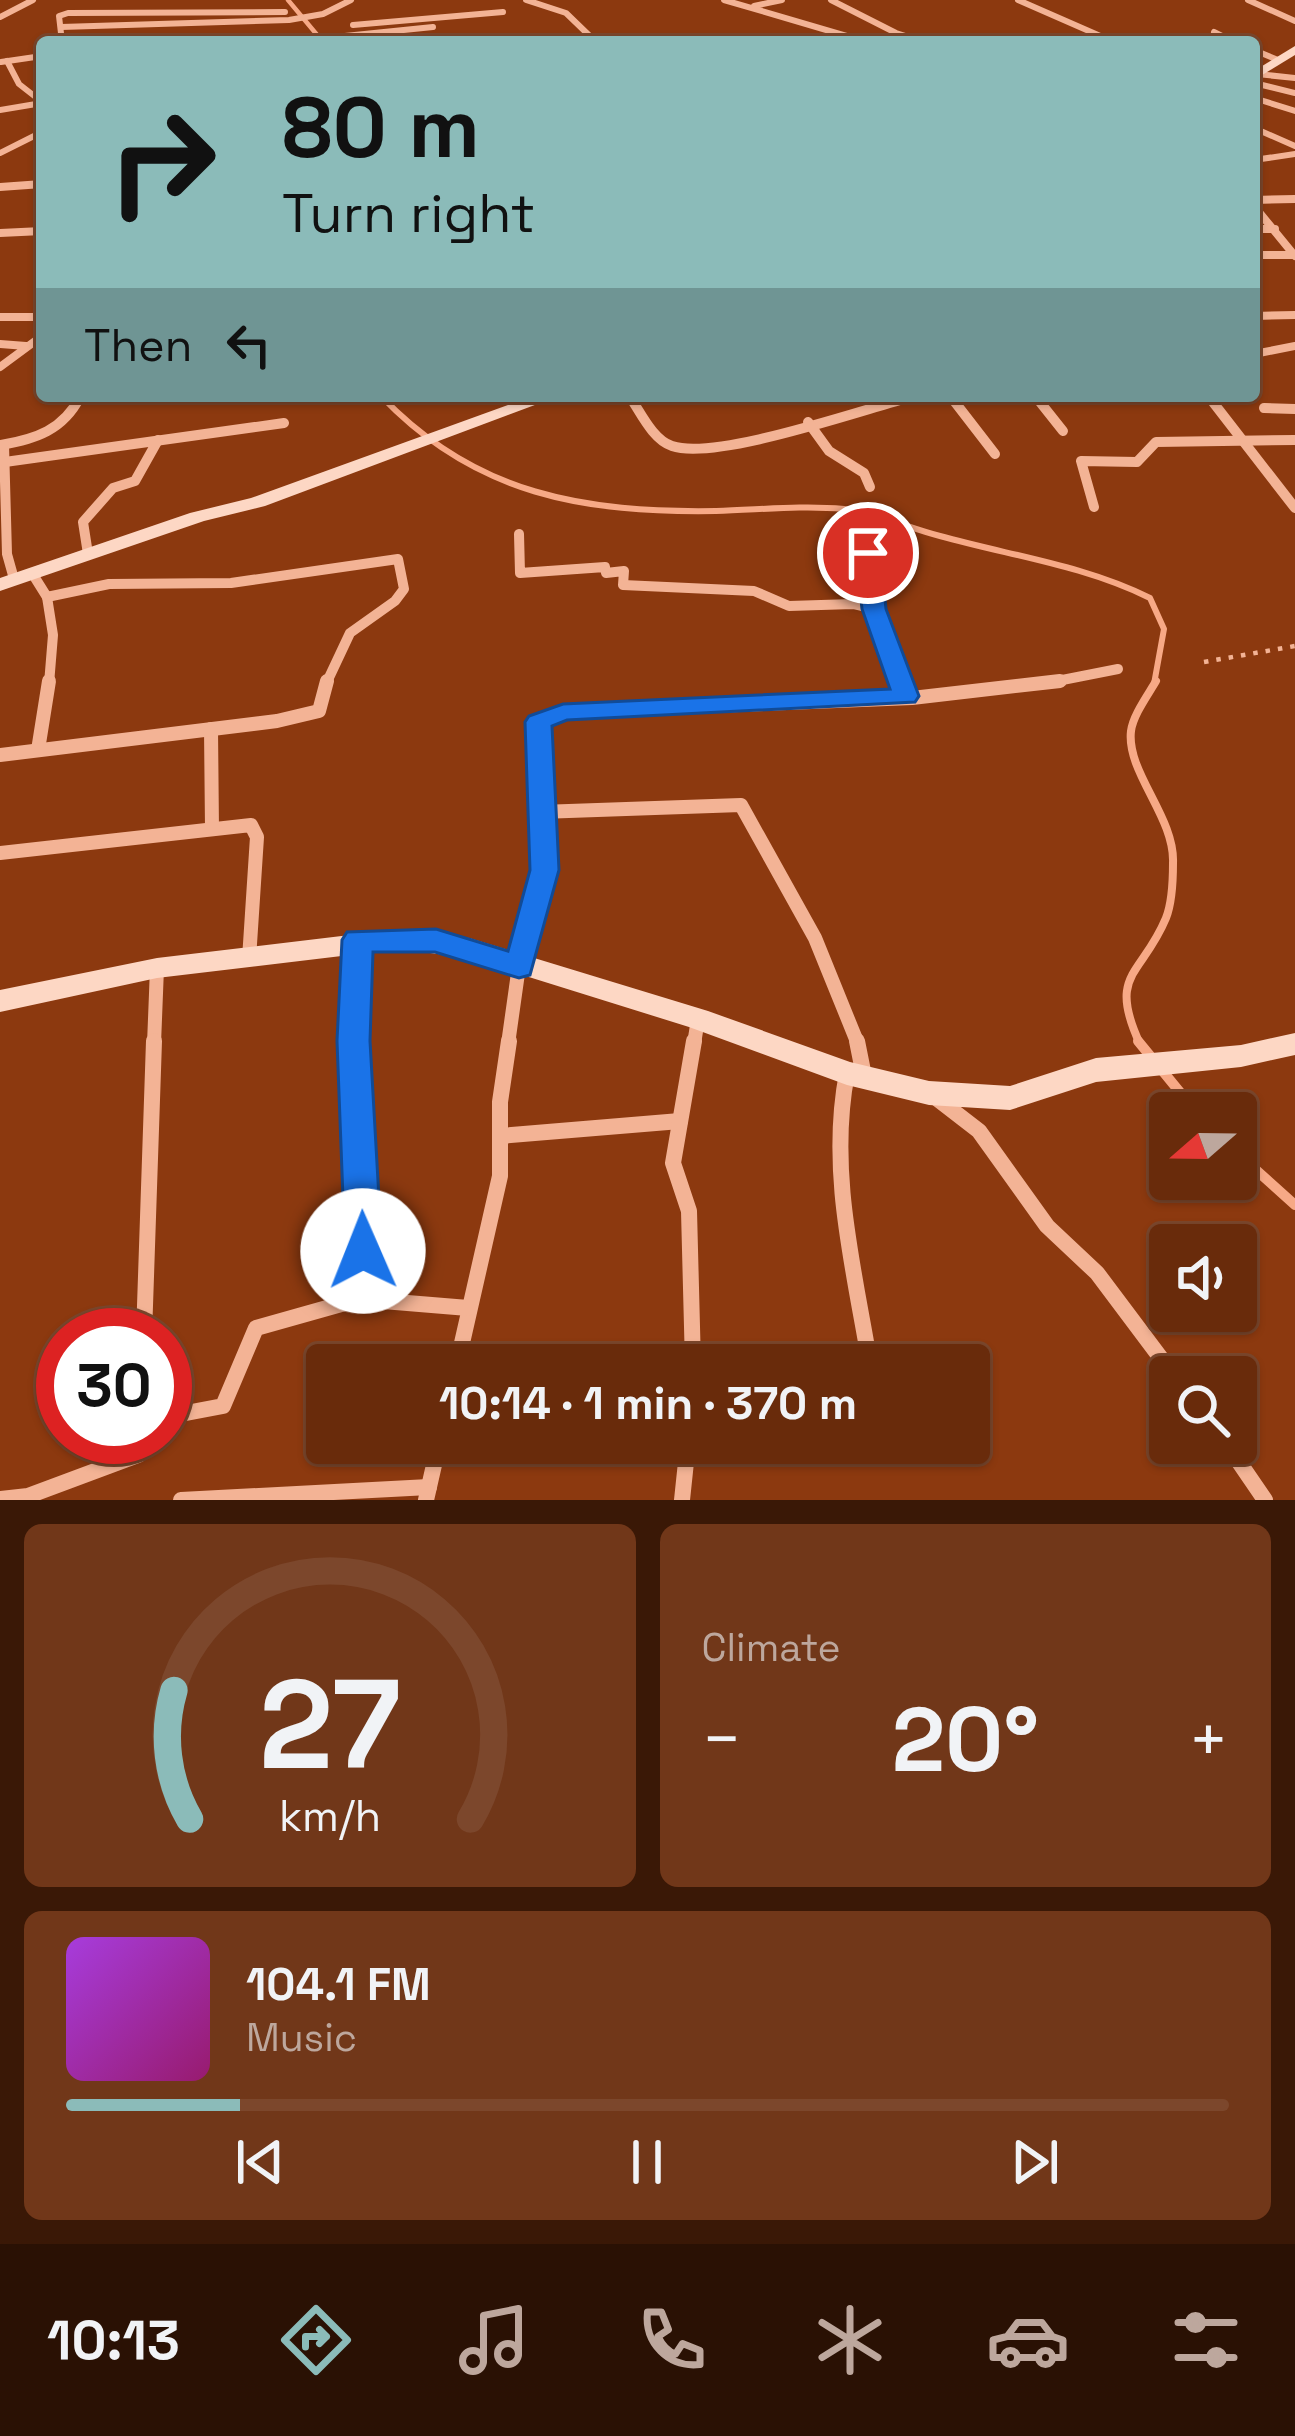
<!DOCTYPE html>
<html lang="en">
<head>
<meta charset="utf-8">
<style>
	:root { --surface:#692b0b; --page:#713719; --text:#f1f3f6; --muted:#bda79d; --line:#7c472c; --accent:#8bbbb9 }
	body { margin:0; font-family:"Space Grotesk",sans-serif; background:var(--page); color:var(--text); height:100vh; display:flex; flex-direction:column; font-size:45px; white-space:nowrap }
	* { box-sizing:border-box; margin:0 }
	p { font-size:39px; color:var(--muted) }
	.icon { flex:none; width:66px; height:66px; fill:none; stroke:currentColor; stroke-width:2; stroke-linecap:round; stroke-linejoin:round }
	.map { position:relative; height:1500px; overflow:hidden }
	.side { display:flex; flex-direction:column; gap:24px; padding:24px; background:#3a1806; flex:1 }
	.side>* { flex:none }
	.hud { position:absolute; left:36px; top:36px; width:1224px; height:366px; border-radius:12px; box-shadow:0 3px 9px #0004,0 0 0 3px var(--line); background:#8bbbb9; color:#111; overflow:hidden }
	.needle { width:78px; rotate:250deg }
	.controls { position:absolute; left:1149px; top:1092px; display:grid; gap:24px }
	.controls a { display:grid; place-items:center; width:108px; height:108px; border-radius:12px; background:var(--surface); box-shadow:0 3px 9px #0004,0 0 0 3px var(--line); font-size:60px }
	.speed { position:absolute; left:36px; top:1308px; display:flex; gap:24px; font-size:60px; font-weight:700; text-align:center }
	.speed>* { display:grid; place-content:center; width:156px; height:156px; border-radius:50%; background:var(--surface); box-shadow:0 3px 9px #0004,0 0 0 3px var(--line); line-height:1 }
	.speed .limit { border:18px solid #d22; background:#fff; color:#111 }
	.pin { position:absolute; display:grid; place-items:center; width:102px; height:102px; color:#fff; margin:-51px; border:6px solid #fff; border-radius:50%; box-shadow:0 3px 12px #0007 }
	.me { position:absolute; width:132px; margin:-66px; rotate:359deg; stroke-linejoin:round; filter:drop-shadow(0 0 9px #0008) }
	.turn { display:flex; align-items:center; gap:42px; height:252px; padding:0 48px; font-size:54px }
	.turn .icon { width:156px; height:156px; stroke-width:2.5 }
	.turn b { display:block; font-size:84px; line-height:102px }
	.then { display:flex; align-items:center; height:114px; padding:0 48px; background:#0003; gap:24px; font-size:45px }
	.big { font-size:90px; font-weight:600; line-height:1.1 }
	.side .card { flex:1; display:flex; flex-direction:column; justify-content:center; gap:18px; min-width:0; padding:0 42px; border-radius:18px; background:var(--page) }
	.side .dial { align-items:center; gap:0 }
	.dial svg { height:312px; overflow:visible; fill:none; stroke:var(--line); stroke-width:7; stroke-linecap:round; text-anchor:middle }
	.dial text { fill:var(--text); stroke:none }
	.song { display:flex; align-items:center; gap:36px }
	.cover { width:144px; height:144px; border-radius:18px; background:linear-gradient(135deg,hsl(280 70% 55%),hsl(320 70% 35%)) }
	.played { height:12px; border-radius:6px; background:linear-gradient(90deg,var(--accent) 15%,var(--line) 15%) }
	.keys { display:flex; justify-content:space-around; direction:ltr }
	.heat { display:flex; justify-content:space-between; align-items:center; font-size:66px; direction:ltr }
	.side .tiles { flex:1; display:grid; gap:24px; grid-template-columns:1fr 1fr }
	.card:last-child { grid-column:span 2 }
	.trip { position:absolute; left:306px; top:1344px; width:684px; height:120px; border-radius:12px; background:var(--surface); box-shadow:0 3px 9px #0004,0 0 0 3px var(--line); font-weight:600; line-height:120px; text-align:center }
	.tabs { display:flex; height:192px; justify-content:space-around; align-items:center; background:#2a1104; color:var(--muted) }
	.tabs .icon { width:84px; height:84px }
	.tabs .on { color:var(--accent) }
	.tabs b { font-size:54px; color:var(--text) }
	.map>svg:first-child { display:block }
</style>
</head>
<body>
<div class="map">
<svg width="1295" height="1500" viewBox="0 0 1295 1500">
	<rect width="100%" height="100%" fill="#8c390f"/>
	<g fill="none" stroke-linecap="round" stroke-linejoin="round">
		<!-- stream-far3 -->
		<g stroke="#f7a986" stroke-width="4.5">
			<path d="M288 0 323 42"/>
			<path d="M381 396 385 400"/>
		</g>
		<!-- stream-far2 -->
		<path stroke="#f7a986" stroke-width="6" d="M382 397C476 495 585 513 716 511 758 510 801 505 844 509 877 513 908 528 940 536 1012 556 1083 565 1150 598L1164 629 1154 684"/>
		<!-- stream-far1 -->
		<path stroke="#f7a986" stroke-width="8" d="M1140 1044C1107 973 1142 976 1166 918 1172 903 1173 879 1173 863 1175 817 1126 772 1131 731 1133 715 1148 695 1156 681"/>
		<!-- stream -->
		<g stroke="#f7a986" stroke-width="10">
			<path d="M1138 1041 1197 1113"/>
			<path d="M1236 1152 1295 1205"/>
		</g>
		<!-- path -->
		<path stroke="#f3b395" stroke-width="4.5" stroke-dasharray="4.5 8" stroke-linecap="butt" d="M1204 662 1295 646"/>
		<!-- street-far4 -->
		<g stroke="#f3b395" stroke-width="6">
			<path d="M526 0 566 13 596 42"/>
			<path d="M724 0 867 42"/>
			<path d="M831 0 896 33 925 42"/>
			<path d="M1018 0 1114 42"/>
			<path d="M1248 0 1295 21"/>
			<path d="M754 6 782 0"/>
			<path d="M0 17 33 0"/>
			<path d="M353 25 503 12"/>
			<path d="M61 27 289 20 323 14 351 0"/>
			<path d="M1214 32 1234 42"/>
			<path d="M335 37 433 27"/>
			<path d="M1058 39 1067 42"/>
			<path d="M62 42 59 16 68 13 285 12"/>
			<path d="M105 42 245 38"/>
			<path d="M388 42 439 37"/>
			<path d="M631 42H663"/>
			<path d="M1254 50 1278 60"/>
			<path d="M7 61 19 84 42 102"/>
			<path d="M1 62 42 56"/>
			<path d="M1257 74 1295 78"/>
			<path d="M1254 83 1295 93"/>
			<path d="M1254 98 1295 111"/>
			<path d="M0 110 42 103"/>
			<path d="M1254 128 1295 146"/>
			<path d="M0 153 42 132"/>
			<path d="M1254 160 1295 154"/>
		</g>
		<!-- street-far3 -->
		<g stroke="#f3b395" stroke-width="8">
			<path d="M0 187 42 184"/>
			<path d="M1254 200 1295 199"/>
			<path d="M1254 206 1295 256"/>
			<path d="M1254 229H1275"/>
			<path d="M0 233 42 231"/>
			<path d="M1254 255H1295"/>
			<path d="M1254 316 1295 315"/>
			<path d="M0 317H42"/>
			<path d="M0 344 26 346"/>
			<path d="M1254 354 1295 346"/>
			<path d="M0 367 42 336"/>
			<path d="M629 396 632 400"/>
			<path d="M950 396 953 400"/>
			<path d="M1035 396 1038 400"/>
			<path d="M1208 396 1211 400"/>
			<path d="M79 400 81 396"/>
			<path d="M899 400 916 396"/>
		</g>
		<!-- street-far2 -->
		<g stroke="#f3b395" stroke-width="10">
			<path d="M630 397C641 413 653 440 672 446 716 461 861 410 911 397"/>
			<path d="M951 397 995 454"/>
			<path d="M1036 397 1063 431"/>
			<path d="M1209 397 1295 508"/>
			<path d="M1264 408 1295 409"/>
			<path d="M808 422 829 451 864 473 870 487"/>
			<path d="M1 445C36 439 63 430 80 397"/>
			<path d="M4 445 7 554 14 579"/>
			<path d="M5 462 284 423"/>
			<path d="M1094 507 1081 461 1137 462 1156 442 1295 440"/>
			<path d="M519 534 520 573 605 567 606 573 624 571 623 585 754 591 789 606 853 604 874 609"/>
			<path d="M868 553 874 609 901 684"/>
			<path d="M88 554 83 522 113 488 135 481 158 440"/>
			<path d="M32 573 47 597 109 584 231 583 398 559 404 589 395 601 350 633 326 684"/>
			<path d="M47 597 53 635 49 684"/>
			<path d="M1042 684 1118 669"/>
		</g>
		<!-- street-far1 -->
		<g stroke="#f3b395" stroke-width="14">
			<path d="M900 681 905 696"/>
			<path d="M211 729 212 829"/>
			<path d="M38 750 49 681"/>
			<path d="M0 755 277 721 319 711 327 681"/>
			<path d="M540 812 741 805 815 938 858 1044"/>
			<path d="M0 853 251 825 257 837 249 959"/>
			<path d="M154 1044 157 968"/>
			<path d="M354 1044 357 941"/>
			<path d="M508 1044 519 966 544 870 538 722 563 712 912 698 1060 681"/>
			<path d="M694 1044 698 1019"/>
		</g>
		<!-- street -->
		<g stroke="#f3b395" stroke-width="16">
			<path d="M354 1041 363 1226 359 1299"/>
			<path d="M857 1041 864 1076"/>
			<path d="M847 1073C828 1171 854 1268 870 1365"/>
			<path d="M935 1097 979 1131 1047 1226 1097 1273 1175 1377"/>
			<path d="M500 1136 680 1121"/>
			<path d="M144 1335 154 1041"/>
			<path d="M457 1365 500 1176V1102L509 1041"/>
			<path d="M693 1365 689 1211 673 1163 694 1041"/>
			<path d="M165 1417 223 1406 256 1328 359 1299 468 1308"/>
			<path d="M1226 1443 1265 1500"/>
			<path d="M0 1499 28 1496 138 1455 139 1437"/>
			<path d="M181 1500 429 1487"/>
			<path d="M426 1500 439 1443"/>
			<path d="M682 1500 688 1443"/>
		</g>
		<!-- secondary -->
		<g fill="#fdd7c4" fill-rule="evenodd">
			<path d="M1295 46V55L1254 80V71Z"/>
			<path d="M533 396H559L265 506 204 521 0 591V578L190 513 251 498Z"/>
			<path d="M400 929 469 938 708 1011 850 1062 929 1081 1010 1086 1096 1058 1241 1045 1295 1033V1055L1241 1067 1096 1082 1010 1110 929 1105 847 1085 689 1027 468 958 400 949 157 978 0 1012V990L157 958Z"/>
		</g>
	</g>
	<!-- route -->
	<path fill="#1a73e8" stroke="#114b97" stroke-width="3" d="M868 546 880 553 886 609 919 696 915 702 567 720 552 726 559 870 530 975 519 978 435 952H373L370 1041 382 1251 376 1262 363 1267 350 1262 345 1251 337 1041 342 940 347 932 436 929 508 951 530 870 525 722 529 716 563 704 890 689 862 609 856 553Z"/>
</svg>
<div class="controls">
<a><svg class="needle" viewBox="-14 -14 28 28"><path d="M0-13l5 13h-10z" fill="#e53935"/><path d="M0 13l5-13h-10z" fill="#bda79d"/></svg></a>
<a><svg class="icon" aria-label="sound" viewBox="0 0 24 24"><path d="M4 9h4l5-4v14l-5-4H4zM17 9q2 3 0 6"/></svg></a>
<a><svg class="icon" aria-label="search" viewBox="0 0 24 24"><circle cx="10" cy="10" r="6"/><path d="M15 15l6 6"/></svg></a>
</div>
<div class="speed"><div class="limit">30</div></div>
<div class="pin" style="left:868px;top:553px;background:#d93025"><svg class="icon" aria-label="arrive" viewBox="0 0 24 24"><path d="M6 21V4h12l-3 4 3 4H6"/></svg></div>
<svg class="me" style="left:363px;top:1251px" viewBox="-20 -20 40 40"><circle r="19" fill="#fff"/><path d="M0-13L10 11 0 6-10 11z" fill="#1a73e8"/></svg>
<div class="trip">10:14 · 1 min · 370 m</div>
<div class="hud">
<div class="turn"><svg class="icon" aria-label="right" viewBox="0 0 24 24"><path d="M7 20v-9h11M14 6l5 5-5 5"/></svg><div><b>80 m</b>Turn right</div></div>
<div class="then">Then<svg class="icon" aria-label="left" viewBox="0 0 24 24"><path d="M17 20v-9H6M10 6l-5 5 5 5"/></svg></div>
</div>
</div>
<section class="side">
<div class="tiles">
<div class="card dial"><svg viewBox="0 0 100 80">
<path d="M14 69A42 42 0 1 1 86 69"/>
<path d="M14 69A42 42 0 0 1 10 36" stroke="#8bbbb9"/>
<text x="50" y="56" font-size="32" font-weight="700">27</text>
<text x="50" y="72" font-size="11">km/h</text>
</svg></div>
<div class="card"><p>Climate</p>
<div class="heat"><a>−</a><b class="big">20°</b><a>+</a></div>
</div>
<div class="card">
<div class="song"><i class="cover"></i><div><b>104.1 FM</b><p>Music</p></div></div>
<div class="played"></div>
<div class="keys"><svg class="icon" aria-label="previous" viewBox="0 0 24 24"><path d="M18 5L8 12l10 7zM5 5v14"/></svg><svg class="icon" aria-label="pause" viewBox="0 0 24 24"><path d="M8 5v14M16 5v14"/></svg><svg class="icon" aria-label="next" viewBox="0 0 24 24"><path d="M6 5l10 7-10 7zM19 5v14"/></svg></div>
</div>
</div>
</section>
<nav class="tabs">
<b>10:13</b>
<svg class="icon on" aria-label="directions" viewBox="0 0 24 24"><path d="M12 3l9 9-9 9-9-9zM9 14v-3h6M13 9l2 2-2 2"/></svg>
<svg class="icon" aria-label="music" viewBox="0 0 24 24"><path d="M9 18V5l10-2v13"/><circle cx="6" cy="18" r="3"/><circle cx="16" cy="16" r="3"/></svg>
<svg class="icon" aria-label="phone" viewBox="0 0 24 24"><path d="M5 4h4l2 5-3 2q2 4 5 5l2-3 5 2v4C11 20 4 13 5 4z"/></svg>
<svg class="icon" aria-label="climate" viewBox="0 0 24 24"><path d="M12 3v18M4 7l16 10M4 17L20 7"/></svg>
<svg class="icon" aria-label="car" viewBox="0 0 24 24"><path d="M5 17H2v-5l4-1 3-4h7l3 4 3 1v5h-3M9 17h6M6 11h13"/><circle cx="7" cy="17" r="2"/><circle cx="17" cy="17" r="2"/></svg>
<svg class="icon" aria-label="filters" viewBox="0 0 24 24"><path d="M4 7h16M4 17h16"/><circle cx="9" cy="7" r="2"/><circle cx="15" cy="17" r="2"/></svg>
</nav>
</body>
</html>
